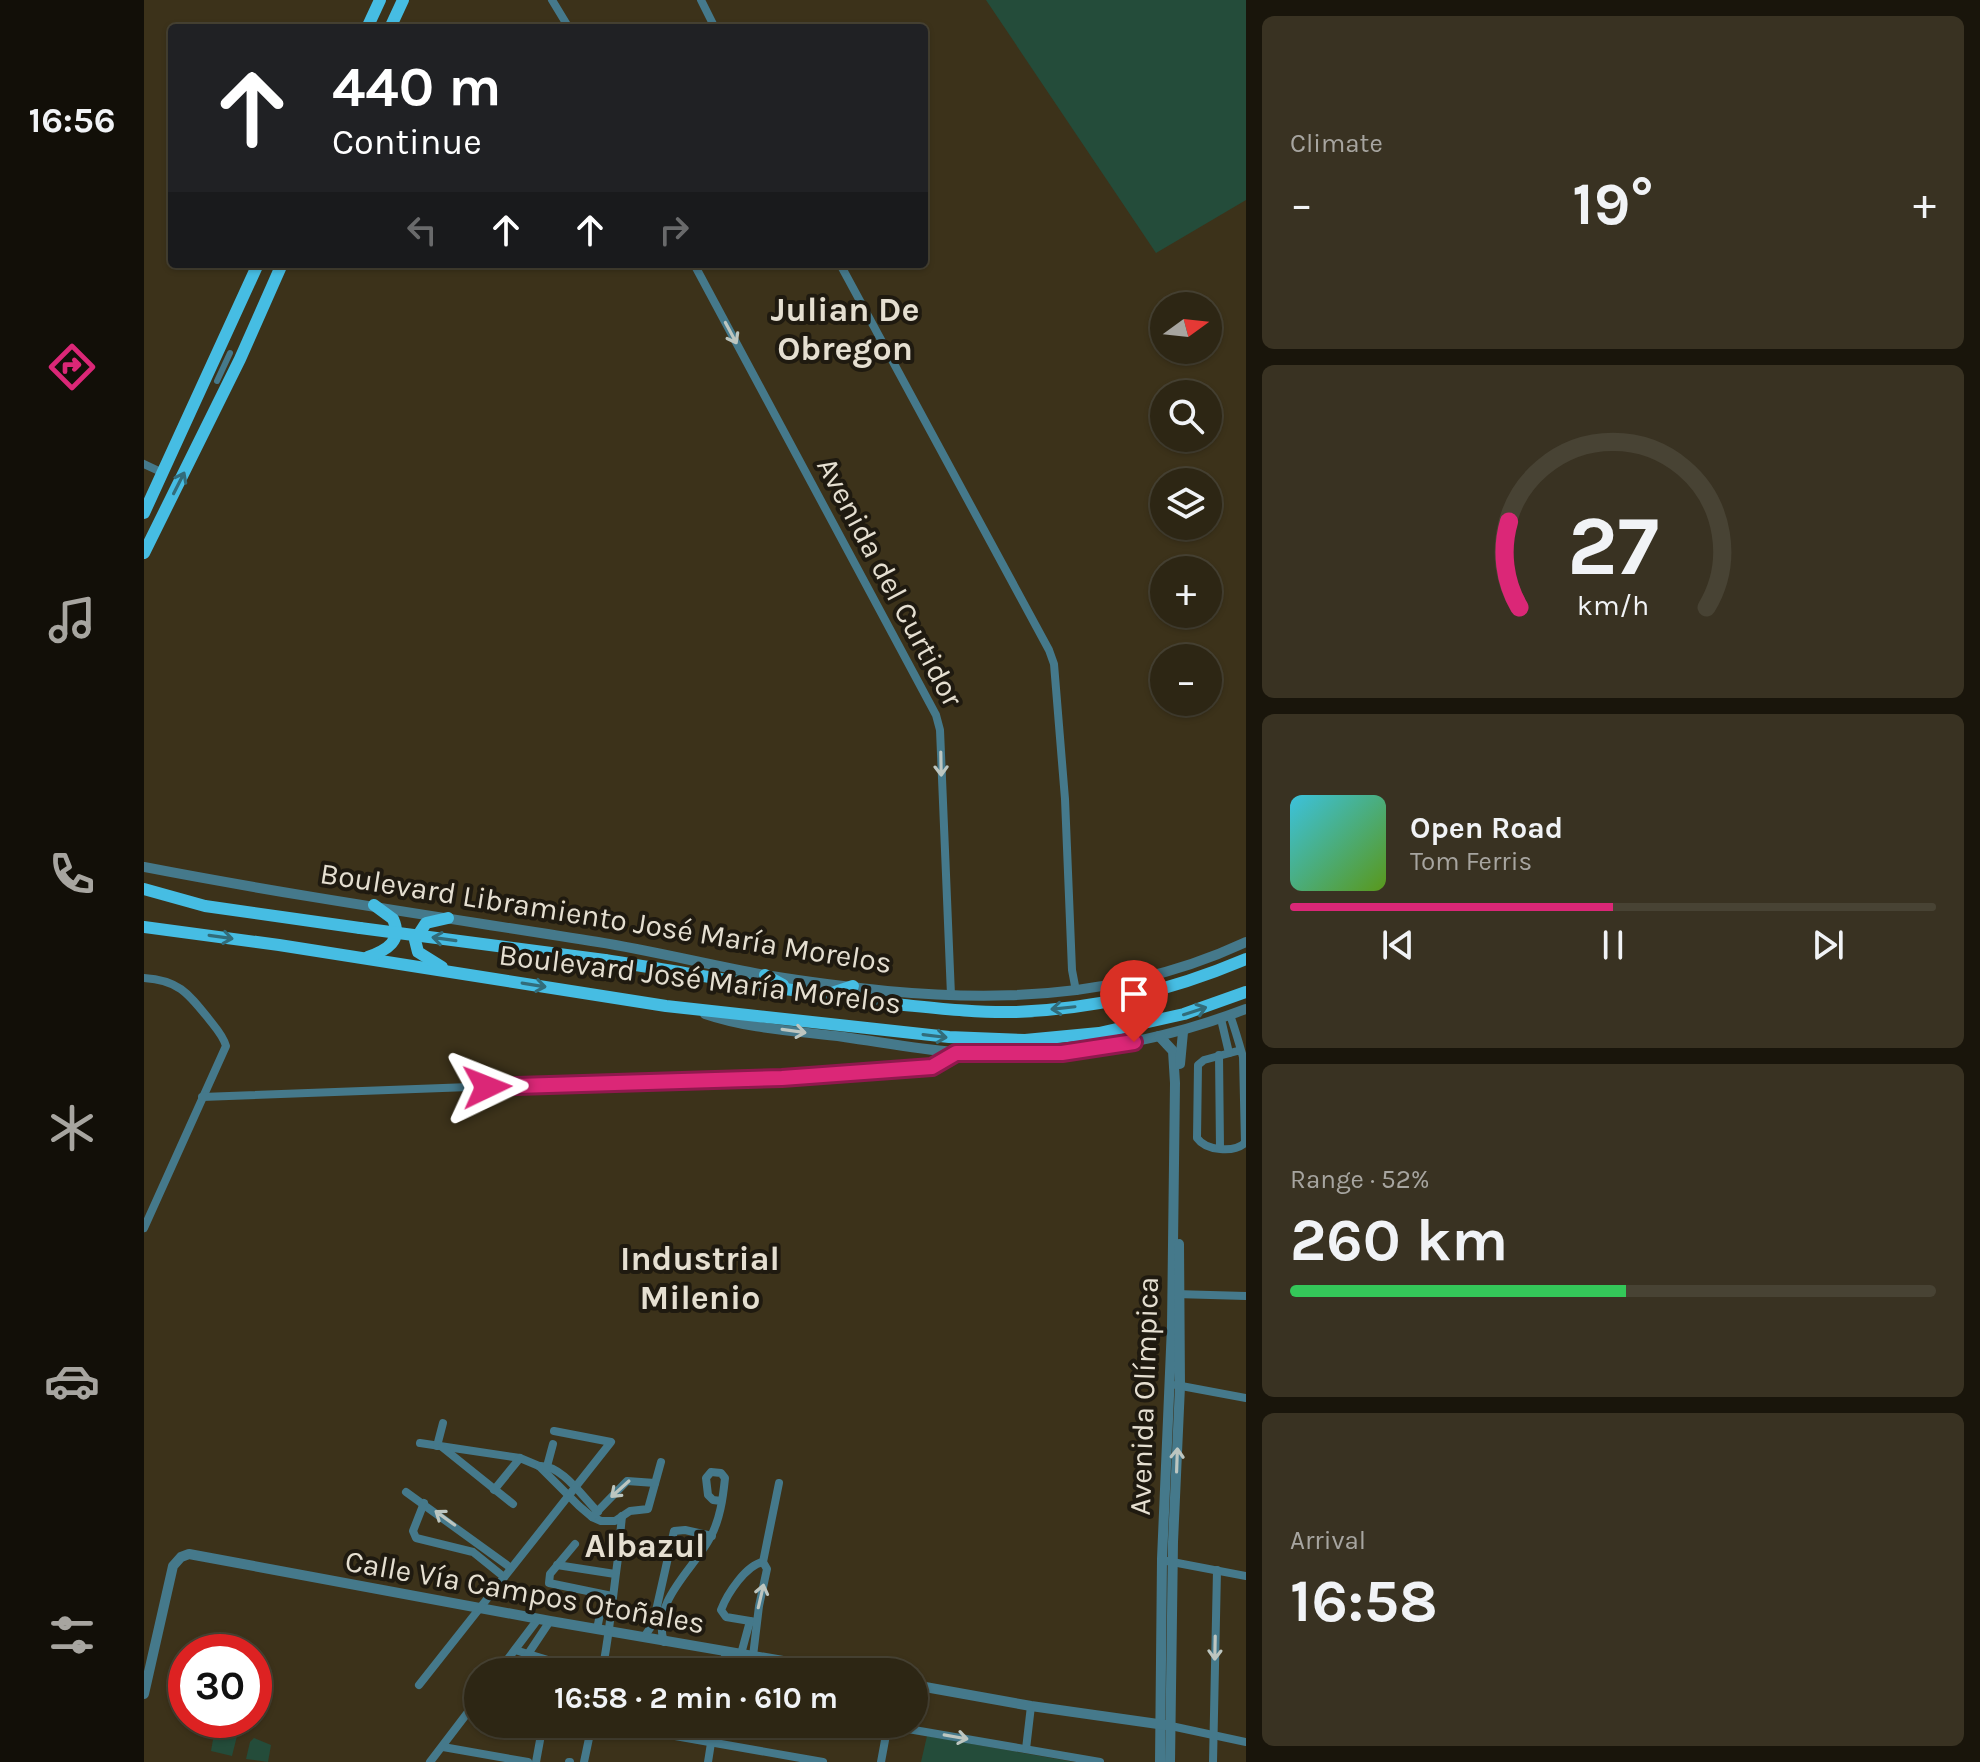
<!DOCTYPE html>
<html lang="en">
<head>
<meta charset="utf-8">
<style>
	:root { --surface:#2d2614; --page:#393222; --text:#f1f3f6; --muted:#a7a5a0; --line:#484334; --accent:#db2777 }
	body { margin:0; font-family:Karla,sans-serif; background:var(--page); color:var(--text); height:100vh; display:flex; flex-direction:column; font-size:30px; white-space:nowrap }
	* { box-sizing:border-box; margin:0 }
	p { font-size:26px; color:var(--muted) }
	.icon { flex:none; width:44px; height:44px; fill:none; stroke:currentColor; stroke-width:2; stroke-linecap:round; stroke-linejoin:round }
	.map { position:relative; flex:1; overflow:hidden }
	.side { display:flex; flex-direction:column; gap:16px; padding:16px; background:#19150b; width:734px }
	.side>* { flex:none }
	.hud { position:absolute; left:24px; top:24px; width:760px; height:244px; border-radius:8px; box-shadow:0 2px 6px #0004,0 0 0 2px var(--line); background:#202124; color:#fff; overflow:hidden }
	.needle { width:52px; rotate:75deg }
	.buttons { position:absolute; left:1006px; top:292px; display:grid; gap:16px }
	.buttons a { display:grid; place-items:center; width:72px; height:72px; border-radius:50%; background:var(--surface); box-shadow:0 2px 6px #0004,0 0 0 2px var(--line); font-size:40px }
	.speed { position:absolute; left:24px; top:1634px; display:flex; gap:16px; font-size:40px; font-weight:700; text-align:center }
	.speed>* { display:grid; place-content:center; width:104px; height:104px; border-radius:50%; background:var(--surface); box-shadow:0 2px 6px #0004,0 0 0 2px var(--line); line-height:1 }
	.speed .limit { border:12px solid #d22; background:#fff; color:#111 }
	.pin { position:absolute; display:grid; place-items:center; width:68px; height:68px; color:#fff; margin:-82px -34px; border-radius:50% 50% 50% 0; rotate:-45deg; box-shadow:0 0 8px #0007 }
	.pin .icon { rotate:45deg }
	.me { position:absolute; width:88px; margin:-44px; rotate:88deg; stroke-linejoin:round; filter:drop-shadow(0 0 6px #0008) }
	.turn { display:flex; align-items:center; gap:28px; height:168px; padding:0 32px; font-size:36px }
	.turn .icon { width:104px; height:104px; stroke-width:2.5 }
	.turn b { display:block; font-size:56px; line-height:68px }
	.lanes { display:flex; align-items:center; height:76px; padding:0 32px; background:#0003; justify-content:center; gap:40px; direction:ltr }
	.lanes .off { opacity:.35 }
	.big { font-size:60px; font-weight:700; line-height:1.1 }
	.side .card { flex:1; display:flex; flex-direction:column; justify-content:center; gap:12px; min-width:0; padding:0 28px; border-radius:12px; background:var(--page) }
	.side .dial { align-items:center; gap:0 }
	.dial svg { height:208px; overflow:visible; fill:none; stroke:var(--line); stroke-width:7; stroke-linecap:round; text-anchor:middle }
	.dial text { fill:var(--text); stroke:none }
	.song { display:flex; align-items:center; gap:24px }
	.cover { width:96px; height:96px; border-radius:12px; background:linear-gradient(135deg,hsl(190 70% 55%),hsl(90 70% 35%)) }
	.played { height:8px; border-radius:4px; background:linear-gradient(90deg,var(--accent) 50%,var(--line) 50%) }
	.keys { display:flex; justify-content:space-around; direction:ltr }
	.heat { display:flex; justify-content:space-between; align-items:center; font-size:44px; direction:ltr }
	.charge { height:12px; border-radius:6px; background:linear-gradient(90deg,#34c759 52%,var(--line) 0) }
	.trip { position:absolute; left:320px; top:1658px; width:464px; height:80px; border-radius:40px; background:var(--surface); box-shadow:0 2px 6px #0004,0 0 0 2px var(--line); font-weight:700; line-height:80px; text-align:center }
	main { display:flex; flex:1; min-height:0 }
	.menu { display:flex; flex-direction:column; width:144px; justify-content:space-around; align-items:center; background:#120f08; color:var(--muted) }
	.menu .icon { width:56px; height:56px }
	.menu .active { color:var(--accent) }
	.menu b { font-size:36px; color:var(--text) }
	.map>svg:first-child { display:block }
</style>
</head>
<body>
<main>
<nav class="menu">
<b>16:56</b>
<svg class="icon active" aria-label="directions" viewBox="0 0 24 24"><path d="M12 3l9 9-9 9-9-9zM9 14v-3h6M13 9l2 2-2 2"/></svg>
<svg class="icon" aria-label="music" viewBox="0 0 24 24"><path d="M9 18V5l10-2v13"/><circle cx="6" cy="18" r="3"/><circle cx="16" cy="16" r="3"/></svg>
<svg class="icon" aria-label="phone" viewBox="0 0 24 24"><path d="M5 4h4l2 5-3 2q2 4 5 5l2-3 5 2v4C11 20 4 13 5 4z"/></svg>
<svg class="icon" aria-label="climate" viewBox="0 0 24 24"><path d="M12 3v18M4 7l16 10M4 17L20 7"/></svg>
<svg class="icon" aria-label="car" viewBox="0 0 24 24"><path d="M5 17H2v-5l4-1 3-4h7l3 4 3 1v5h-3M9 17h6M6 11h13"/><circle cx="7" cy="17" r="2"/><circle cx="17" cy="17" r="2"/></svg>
<svg class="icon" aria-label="filters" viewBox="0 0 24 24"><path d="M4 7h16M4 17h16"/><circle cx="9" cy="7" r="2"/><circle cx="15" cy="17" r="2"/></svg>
</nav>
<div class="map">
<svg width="1102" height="1762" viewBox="0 0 1102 1762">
	<rect width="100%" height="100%" fill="#3c321a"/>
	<!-- green -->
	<g fill="#244c3a">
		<path d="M842 0H1102V200L1012 253Z"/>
		<path d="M79 1731 93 1736 88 1756 67 1751 70 1734Z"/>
		<path d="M783 1736 930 1762H777Z"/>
		<path d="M110 1738 127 1745 124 1762 102 1759 106 1742Z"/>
	</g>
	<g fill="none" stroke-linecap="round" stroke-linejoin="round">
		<!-- pedestrian -->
		<path stroke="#45798b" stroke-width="6" d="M73 381 86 353"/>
		<!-- minor -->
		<g stroke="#45798b" stroke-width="8">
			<path d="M408 0 425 28"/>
			<path d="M557 0 571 28"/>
			<path d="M550 264 792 715 796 730 807 995"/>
			<path d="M696 264 905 650 910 664 921 799 928 970 932 991"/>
			<path d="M0 464 17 472"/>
			<path d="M0 978C34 980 44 993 64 1018 71 1027 79 1035 82 1046L0 1228"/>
			<path d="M1086 1015C1091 1029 1095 1043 1099 1057L1101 1143C1090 1153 1062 1151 1053 1138L1054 1065 1060 1060 1097 1050"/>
			<path d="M1077 1019 1085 1053"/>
			<path d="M1075 1055 1076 1148"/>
			<path d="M58 1097 513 1080 638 1078 788 1067 812 1053"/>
			<path d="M1031 1294 1102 1296"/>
			<path d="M1032 1385 1102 1398"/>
			<path d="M276 1443 376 1458 395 1466 435 1506 448 1517 457 1521H471L486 1511 504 1509 517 1462"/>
			<path d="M293 1446 299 1423"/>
			<path d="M298 1447 369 1504"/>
			<path d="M395 1466C417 1464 438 1496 454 1512"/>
			<path d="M402 1470 409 1444"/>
			<path d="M350 1490 376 1458"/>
			<path d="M262 1492 367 1568"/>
			<path d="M280 1503 269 1531 272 1538 329 1552 360 1577"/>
			<path d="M448 1517 483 1481 511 1483"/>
			<path d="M431 1544 406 1574 405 1583 468 1596"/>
			<path d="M475 1546 478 1516"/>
			<path d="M1023 1561 1102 1576"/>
			<path d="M413 1565 471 1574"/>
			<path d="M612 1622 582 1617 577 1610C583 1594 602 1565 619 1562"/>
			<path d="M453 1629 460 1595"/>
			<path d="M500 1637 509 1624 530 1531 541 1530 568 1536"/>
			<path d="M520 1642C507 1601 550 1569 566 1538 576 1520 579 1498 581 1478L577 1473 567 1472 562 1478 564 1495 569 1500 577 1501"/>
			<path d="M371 1650 404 1660 410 1672"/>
			<path d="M384 1654 406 1621"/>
			<path d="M597 1654 606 1621"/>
			<path d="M609 1656 615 1606 623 1569 619 1562 635 1483"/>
			<path d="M354 1672 394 1619"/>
			<path d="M458 1672C466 1632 469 1592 475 1551"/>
			<path d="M578 1672 582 1651"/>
			<path d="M275 1685 467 1442 410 1431"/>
			<path d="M463 1724 679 1762"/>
			<path d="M735 1724 956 1762"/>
			<path d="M1027 1726 1102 1742"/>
			<path d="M299 1747 384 1762"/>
			<path d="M882 1749 887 1706"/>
			<path d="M286 1762 334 1699"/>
			<path d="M392 1762 399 1724"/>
			<path d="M425 1762H426"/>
			<path d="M440 1762 448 1724"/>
			<path d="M564 1762 570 1724"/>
			<path d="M737 1762 744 1724"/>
			<path d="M1069 1762 1073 1570"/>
		</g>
		<!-- tertiary -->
		<g stroke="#45798b" stroke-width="10">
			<path d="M0 867C150 896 303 918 454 942 510 951 565 965 621 975 784 1001 948 1014 1102 942"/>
			<path d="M561 1014C605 1029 654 1031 700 1037 736 1042 772 1049 809 1052 910 1061 1007 1045 1102 1009"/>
			<path d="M1015 1036 1029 1051 1031 1083 1028 1326 1018 1559 1016 1762"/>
			<path d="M1036 1064 1039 1032"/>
			<path d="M770 1685 887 1706 1021 1725"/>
			<path d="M0 1694 29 1566 37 1557 45 1554 406 1621 703 1672"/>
			<path d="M1026 1762 1029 1542 1036 1386 1035 1244"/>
		</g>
		<!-- primary -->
		<g stroke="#46bde3" stroke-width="12">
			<path d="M223 28 236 0"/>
			<path d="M246 28 259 0"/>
			<path d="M0 513 114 264"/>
			<path d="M0 553 96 359 138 264"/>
			<path d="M0 889 61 906 216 928"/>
			<path d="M0 927 135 945 522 1006 805 1037 881 1040 955 1033 1040 1014 1102 992"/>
			<path d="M224 957C243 950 259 941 249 919L230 905"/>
			<path d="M461 960C557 975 653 993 750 1004 791 1008 831 1013 872 1012 951 1009 1029 990 1102 959"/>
			<path d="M298 967 274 952 271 940 282 923 304 918"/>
			<path d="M621 975 639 985"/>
			<path d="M685 994 709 986"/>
		</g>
		<!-- primary-bridge -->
		<path stroke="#46bde3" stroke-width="12" d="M216 928 461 960"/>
	</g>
	<!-- one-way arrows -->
	<defs><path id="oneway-shaft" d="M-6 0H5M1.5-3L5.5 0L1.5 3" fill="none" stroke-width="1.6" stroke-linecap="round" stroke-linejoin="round" transform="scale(2)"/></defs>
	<g stroke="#bdc6c0">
		<use href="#oneway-shaft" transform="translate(587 333) rotate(62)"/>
		<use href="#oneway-shaft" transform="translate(797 764) rotate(89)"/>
		<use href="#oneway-shaft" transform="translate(650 1031) rotate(8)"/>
		<use href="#oneway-shaft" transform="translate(1033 1460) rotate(-88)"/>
		<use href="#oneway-shaft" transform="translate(476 1489) rotate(138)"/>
		<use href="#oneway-shaft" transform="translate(301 1518) rotate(-144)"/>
		<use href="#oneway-shaft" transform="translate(617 1596) rotate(-77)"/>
		<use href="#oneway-shaft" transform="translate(1071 1648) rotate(91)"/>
		<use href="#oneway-shaft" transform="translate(812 1737) rotate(10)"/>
	</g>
	<g stroke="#326c7a">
		<use href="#oneway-shaft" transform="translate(35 483) rotate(-63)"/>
		<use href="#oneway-shaft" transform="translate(77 937) rotate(8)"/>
		<use href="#oneway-shaft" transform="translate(300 939) rotate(-172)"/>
		<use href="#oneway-shaft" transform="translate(390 985) rotate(9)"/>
		<use href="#oneway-shaft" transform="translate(919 1008) rotate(174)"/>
		<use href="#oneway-shaft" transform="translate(1051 1011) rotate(-18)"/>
		<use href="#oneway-shaft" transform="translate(791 1036) rotate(7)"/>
	</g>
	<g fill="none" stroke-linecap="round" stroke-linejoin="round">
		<!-- route casing -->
		<g stroke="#8e194d" stroke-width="20">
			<path id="route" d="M343 1087 638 1078 788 1067 812 1053H918L990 1042"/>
		</g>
		<!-- route -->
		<use href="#route" stroke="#db2777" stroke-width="14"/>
	</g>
	<g text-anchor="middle" stroke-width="8" stroke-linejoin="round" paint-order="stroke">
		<!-- street labels -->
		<g font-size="30" fill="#e5dfd1" stroke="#1f1a10">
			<text transform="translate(746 582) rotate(62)" y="10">Avenida del Curtidor</text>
			<text transform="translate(462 918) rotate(9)" y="10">Boulevard Libramiento José María Morelos</text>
			<text transform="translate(556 979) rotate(7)" y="10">Boulevard José María Morelos</text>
			<text transform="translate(1000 1396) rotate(-88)" y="10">Avenida Olímpica</text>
			<text transform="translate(381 1592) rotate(10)" y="10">Calle Vía Campos Otoñales</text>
		</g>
		<!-- quarter labels -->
		<g font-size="34" font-weight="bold" fill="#e5dfd1" stroke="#1f1a10">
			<text x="701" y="321">Julian De<tspan x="701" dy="39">Obregon</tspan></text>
			<text x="556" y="1270">Industrial<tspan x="556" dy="39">Milenio</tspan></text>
			<text x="501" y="1557">Albazul</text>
		</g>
	</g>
</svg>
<div class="buttons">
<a><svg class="needle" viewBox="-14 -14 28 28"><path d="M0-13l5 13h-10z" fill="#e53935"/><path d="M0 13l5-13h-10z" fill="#a7a5a0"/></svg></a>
<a><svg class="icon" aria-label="search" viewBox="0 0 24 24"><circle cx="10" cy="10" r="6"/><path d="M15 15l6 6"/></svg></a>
<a><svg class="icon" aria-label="layers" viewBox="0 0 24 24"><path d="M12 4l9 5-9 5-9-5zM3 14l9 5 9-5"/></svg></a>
<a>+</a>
<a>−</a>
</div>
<div class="speed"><div class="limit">30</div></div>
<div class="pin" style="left:990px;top:1042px;background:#d93025"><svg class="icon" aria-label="arrive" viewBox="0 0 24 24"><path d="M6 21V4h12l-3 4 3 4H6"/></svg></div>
<svg class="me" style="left:343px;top:1087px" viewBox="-20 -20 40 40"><path d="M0-17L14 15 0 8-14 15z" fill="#db2777" stroke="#fff" stroke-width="4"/></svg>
<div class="trip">16:58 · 2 min · 610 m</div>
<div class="hud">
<div class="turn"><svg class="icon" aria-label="ahead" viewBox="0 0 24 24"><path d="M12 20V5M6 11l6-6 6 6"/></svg><div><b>440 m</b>Continue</div></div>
<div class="lanes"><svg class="icon off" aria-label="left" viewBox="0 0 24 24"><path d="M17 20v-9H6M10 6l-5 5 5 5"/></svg><svg class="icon" aria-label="ahead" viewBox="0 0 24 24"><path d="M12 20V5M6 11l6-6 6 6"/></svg><svg class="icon" aria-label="ahead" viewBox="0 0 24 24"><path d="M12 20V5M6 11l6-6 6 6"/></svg><svg class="icon off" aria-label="right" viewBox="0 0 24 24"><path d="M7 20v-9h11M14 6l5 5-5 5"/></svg></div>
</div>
</div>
<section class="side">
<div class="card"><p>Climate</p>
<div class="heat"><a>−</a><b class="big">19°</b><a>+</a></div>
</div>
<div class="card dial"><svg viewBox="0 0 100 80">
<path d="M14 69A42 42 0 1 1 86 69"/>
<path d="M14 69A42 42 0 0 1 10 36" stroke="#db2777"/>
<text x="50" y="56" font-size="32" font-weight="700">27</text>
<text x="50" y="72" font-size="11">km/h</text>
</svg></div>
<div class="card">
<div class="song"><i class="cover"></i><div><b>Open Road</b><p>Tom Ferris</p></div></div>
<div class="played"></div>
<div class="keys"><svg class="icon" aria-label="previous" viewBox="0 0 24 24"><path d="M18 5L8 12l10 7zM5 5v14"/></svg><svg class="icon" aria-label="pause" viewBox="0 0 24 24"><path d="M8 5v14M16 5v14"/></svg><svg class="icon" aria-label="next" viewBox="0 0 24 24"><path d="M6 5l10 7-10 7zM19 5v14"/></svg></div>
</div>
<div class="card"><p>Range · 52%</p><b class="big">260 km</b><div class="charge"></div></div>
<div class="card"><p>Arrival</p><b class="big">16:58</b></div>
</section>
</main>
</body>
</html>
